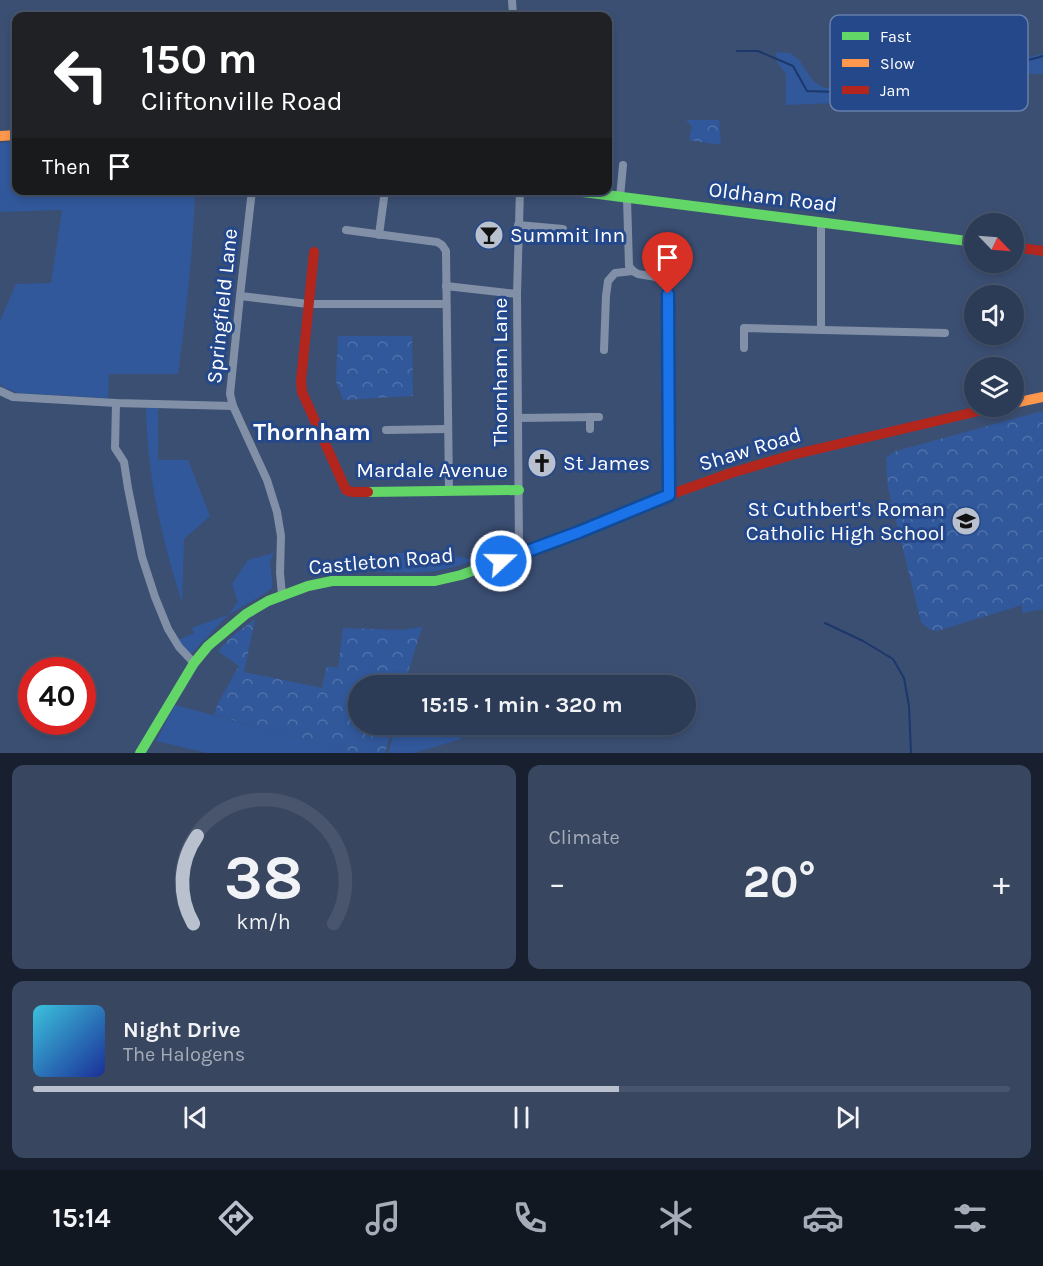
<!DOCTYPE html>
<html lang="en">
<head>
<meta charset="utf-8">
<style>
	:root { --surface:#2c3b56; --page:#384660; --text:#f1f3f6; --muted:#a6adb9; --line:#48556c; --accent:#bac1ce }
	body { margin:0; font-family:Karla,sans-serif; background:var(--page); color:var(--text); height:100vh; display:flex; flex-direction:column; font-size:22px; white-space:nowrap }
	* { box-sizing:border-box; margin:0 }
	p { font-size:20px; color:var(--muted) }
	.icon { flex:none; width:33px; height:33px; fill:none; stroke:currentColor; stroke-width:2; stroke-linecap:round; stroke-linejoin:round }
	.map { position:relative; height:753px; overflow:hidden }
	.side { display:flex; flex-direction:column; gap:12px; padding:12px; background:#18202f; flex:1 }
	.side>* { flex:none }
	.top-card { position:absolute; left:12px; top:12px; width:600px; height:183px; border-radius:12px; box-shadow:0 3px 9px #0003,0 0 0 2px var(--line); background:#202124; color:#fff; overflow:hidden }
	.needle { width:39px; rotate:115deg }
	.fabs { position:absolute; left:964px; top:213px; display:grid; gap:12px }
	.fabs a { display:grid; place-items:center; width:60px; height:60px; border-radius:50%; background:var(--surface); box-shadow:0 3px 9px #0003,0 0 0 2px var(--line); font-size:30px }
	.speed { position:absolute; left:18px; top:657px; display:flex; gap:12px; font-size:30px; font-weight:700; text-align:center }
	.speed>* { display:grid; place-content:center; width:78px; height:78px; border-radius:50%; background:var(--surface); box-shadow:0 3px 9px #0003,0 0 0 2px var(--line); line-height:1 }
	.speed .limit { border:9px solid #d22; background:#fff; color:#111 }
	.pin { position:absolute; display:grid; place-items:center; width:51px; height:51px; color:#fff; margin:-62px -26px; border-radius:50% 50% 50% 0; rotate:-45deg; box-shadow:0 0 6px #0007 }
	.pin .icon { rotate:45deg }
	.me { position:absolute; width:66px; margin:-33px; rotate:69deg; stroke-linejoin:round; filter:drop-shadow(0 0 4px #0008) }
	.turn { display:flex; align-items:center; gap:21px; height:126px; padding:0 30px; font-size:27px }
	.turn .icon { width:78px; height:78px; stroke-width:2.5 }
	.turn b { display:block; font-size:42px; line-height:51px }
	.then { display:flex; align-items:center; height:57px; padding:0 30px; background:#0003; gap:12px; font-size:22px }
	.big { font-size:45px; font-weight:700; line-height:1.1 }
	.side .card { flex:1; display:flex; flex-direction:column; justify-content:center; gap:9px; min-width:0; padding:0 21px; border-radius:12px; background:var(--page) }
	.side .dial { align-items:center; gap:0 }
	.dial svg { height:156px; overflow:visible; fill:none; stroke:var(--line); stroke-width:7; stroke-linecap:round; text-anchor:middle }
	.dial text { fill:var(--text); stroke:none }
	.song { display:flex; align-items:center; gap:18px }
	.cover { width:72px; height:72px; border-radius:9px; background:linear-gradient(135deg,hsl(190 70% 55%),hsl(230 70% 35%)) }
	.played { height:6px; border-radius:3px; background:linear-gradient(90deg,var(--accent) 60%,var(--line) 60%) }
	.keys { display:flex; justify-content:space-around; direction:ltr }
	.heat { display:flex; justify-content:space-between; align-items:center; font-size:33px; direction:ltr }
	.side .tiles { flex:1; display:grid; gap:12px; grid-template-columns:1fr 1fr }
	.card:last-child { grid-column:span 2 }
	.trip { position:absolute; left:348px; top:675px; width:348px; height:60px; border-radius:30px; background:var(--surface); box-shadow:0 3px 9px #0003,0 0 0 2px var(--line); font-weight:700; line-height:60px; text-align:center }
	.tab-bar { display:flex; height:96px; justify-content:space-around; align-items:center; background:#121822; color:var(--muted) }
	.tab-bar .icon { width:42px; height:42px }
	.tab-bar .active { color:var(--accent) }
	.tab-bar b { font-size:27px; color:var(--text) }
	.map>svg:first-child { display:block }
</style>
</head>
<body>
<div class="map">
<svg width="1043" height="753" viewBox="0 0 1043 753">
	<defs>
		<pattern id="forest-crowns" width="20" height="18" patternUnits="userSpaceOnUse" patternTransform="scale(1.5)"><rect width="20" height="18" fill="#31589b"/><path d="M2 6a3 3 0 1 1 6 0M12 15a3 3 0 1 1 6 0" fill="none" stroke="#5071aa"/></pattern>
	</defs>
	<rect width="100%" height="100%" fill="#3b4f73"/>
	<!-- green -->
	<g fill="#31589b">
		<path d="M942 46 992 57 1019 59 1043 54V73L1041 74 975 73 940 58 905 83 840 103 786 105V74L777 62 776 52 790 53 800 61 813 81 824 88 848 86 889 75 909 65 929 47Z"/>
		<path d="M16 142V190L195 191C193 252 186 313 178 374H109L108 398 18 393 5 388 0 384V321L16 284 51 283 62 210 0 212V143Z"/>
		<path d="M146 406H158V460H188L210 516 184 539 182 602C161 537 147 475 146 406Z"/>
		<path d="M274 553 270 562 272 580V588L267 592 228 615 192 653 185 651 176 641 194 633 192 628 228 615 238 602 232 584 248 560Z"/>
		<path d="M395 553H438L476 560C460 565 443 571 425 572 398 574 370 571 343 569Z"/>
		<path d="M175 705 353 752V753H207L156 741Z"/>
		<path d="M397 725H461V739L414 753H388Z"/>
	</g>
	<!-- forest -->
	<g fill="url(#forest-crowns)">
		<path d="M686 120H719L721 145 689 140 692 127Z"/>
		<path d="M338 336H412L413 396 343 400 336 381Z"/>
		<path d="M1043 411V609L1022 613V605L937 631 929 629 921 622 888 488 886 458 896 451Z"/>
		<path d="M255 619 244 672 322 688 327 666 338 668 343 628 401 630 422 627 404 685 358 686V724L393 725 385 753H357L214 715 218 703 239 666 218 651 230 638Z"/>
	</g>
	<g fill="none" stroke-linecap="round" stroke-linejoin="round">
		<!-- stream -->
		<g stroke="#1c376b" stroke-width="2">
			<path d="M737 51H758L793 66 807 91 837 92 902 78 922 56 934 50C970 57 1007 69 1043 56"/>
			<path d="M825 623 863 641 893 659 904 678 909 706 911 753"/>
		</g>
		<!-- street -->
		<g stroke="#8290a7" stroke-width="8">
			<path d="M512 0 513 16"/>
			<path d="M252 190 240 296 230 394 233 406 267 480 277 512 281 536 280 573 282 595"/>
			<path d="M620 197 623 165"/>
			<path d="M518 225 563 229"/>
			<path d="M346 230 437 242 442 245 446 251 449 491"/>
			<path d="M379 235 385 190"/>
			<path d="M633 271 638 274 656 277 665 283 668 295 669 495"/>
			<path d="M446 286 517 294"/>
			<path d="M240 296 308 304H446"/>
			<path d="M821 330V223"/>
			<path d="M744 348V328L945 333"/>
			<path d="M604 350 606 296 608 281 615 273 633 271 629 266 627 198"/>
			<path d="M0 391 13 397 116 403 233 406"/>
			<path d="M116 403 115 448 124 462 128 488 142 557 155 597 168 629 179 647 194 663"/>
			<path d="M518 418 599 417"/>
			<path d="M590 429V417"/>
			<path d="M386 430 448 429"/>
			<path d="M519 553 517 294 520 190"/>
		</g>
		<!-- fast -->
		<g stroke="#63d668" stroke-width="10">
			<path d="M567 190 975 242"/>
			<path d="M368 492 519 490"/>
			<path d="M140 753 194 663 208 646 246 614 268 601 308 586 332 581H435L461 575 547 544"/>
		</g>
		<!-- slow -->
		<g stroke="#ff974d" stroke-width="10">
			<path d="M0 136 16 135"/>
			<path d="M1014 403 1043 397"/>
		</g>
		<!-- jam -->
		<g stroke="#b3261e" stroke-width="10">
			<path d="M1014 247 1043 251"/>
			<path d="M314 252 301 381 302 392 346 490 352 492H368"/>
			<path d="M547 544 669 495 731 473 792 455 1000 406"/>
		</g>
	</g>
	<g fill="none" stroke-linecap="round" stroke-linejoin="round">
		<!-- route casing -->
		<g stroke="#114b97" stroke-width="15">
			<path id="route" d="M501 561 579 532 669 495 668 294"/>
		</g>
		<!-- route -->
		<use href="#route" stroke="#1a73e8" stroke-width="10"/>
	</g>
	<!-- icons -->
	<defs>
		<g id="bar-disc" transform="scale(1.5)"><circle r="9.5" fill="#bac1ce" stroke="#24488a"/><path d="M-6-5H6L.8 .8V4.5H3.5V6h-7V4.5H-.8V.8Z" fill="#111"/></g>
		<g id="church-disc" transform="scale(1.5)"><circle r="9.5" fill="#bac1ce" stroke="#24488a"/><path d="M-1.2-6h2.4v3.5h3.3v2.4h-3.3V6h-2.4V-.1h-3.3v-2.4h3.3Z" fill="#111"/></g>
		<g id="school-disc" transform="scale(1.5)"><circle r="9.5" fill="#bac1ce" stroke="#24488a"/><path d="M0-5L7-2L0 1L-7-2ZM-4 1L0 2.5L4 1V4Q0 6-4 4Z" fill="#111"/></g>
	</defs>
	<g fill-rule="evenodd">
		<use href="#bar-disc" x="489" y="235"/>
		<use href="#church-disc" x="542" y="463"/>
		<use href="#school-disc" x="966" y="521"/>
	</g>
	<g text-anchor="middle" stroke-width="6" stroke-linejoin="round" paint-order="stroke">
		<!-- street labels -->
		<g font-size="21" fill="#fff" stroke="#24488a">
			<text transform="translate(773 197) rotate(7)" y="7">Oldham Road</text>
			<text transform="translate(222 306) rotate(-84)" y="7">Springfield Lane</text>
			<text transform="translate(500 372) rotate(-90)" y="7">Thornham Lane</text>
			<text transform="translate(750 449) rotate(-17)" y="7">Shaw Road</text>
			<text x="432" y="477">Mardale Avenue</text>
			<text transform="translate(381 561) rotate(-5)" y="7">Castleton Road</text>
		</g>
		<!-- poi labels -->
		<g font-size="21" fill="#fff" stroke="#24488a" text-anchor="start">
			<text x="510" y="242">Summit Inn</text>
			<text x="563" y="470">St James</text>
			<text x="945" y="516" text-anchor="end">St Cuthbert's Roman<tspan x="945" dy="24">Catholic High School</tspan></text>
		</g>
		<!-- quarter labels -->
		<g font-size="24" font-weight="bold" fill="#fff" stroke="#24488a">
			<text x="312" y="440">Thornham</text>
		</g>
	</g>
	<!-- legend -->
	<rect x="830" y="15" width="198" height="96" rx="9" fill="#24488a" stroke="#667fad" stroke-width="1.5"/>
	<rect x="842" y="32" width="27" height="8" fill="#63d668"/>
	<rect x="842" y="59" width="27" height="8" fill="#ff974d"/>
	<rect x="842" y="86" width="27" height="8" fill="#b3261e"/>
	<g font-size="16" fill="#fff">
		<text x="880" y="42">Fast</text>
		<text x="880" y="69">Slow</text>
		<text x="880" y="96">Jam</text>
	</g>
</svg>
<div class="fabs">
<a><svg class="needle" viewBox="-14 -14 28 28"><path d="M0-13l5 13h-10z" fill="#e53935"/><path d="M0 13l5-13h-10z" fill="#a6adb9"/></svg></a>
<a><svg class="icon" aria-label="sound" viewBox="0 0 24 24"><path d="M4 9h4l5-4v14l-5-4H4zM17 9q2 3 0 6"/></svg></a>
<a><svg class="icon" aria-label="layers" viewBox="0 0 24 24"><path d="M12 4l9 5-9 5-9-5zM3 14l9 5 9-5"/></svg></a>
</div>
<div class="speed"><div class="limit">40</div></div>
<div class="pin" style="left:668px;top:294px;background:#d93025"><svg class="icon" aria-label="arrive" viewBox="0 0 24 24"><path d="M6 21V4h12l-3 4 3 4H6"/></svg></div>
<svg class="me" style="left:501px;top:561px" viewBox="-20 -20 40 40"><circle r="17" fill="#1a73e8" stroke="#fff" stroke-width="3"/><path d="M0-11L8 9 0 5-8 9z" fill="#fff"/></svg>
<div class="trip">15:15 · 1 min · 320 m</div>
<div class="top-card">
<div class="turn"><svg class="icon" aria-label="left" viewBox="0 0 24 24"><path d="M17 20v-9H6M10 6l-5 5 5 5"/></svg><div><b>150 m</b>Cliftonville Road</div></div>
<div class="then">Then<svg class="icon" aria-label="arrive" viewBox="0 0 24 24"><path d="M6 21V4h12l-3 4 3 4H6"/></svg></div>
</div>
</div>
<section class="side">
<div class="tiles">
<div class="card dial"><svg viewBox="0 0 100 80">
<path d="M14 69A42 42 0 1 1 86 69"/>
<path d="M14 69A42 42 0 0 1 16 24" stroke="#bac1ce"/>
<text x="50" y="56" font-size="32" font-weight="700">38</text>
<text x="50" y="72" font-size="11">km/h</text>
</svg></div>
<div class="card"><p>Climate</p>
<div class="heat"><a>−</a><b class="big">20°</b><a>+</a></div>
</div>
<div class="card">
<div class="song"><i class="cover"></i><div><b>Night Drive</b><p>The Halogens</p></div></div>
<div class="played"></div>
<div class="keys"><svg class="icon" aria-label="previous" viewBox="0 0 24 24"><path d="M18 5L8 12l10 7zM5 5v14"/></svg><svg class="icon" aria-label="pause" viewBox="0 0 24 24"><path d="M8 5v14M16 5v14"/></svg><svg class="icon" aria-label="next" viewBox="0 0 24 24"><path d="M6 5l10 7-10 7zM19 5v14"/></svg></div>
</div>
</div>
</section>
<nav class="tab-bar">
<b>15:14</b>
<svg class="icon active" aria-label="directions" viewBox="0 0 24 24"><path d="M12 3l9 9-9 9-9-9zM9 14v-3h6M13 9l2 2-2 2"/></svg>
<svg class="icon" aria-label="music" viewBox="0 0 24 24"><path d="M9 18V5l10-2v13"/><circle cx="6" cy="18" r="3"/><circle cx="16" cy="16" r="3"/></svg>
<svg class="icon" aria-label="phone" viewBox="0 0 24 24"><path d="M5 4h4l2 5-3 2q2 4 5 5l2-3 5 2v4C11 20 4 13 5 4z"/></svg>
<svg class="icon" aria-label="climate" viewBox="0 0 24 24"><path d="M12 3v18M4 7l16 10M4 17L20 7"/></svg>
<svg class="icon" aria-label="car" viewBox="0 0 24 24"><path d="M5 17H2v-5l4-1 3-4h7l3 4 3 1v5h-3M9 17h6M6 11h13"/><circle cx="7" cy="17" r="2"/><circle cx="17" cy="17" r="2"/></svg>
<svg class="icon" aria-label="filters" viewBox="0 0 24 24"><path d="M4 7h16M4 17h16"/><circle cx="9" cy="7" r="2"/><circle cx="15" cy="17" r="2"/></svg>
</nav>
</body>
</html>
